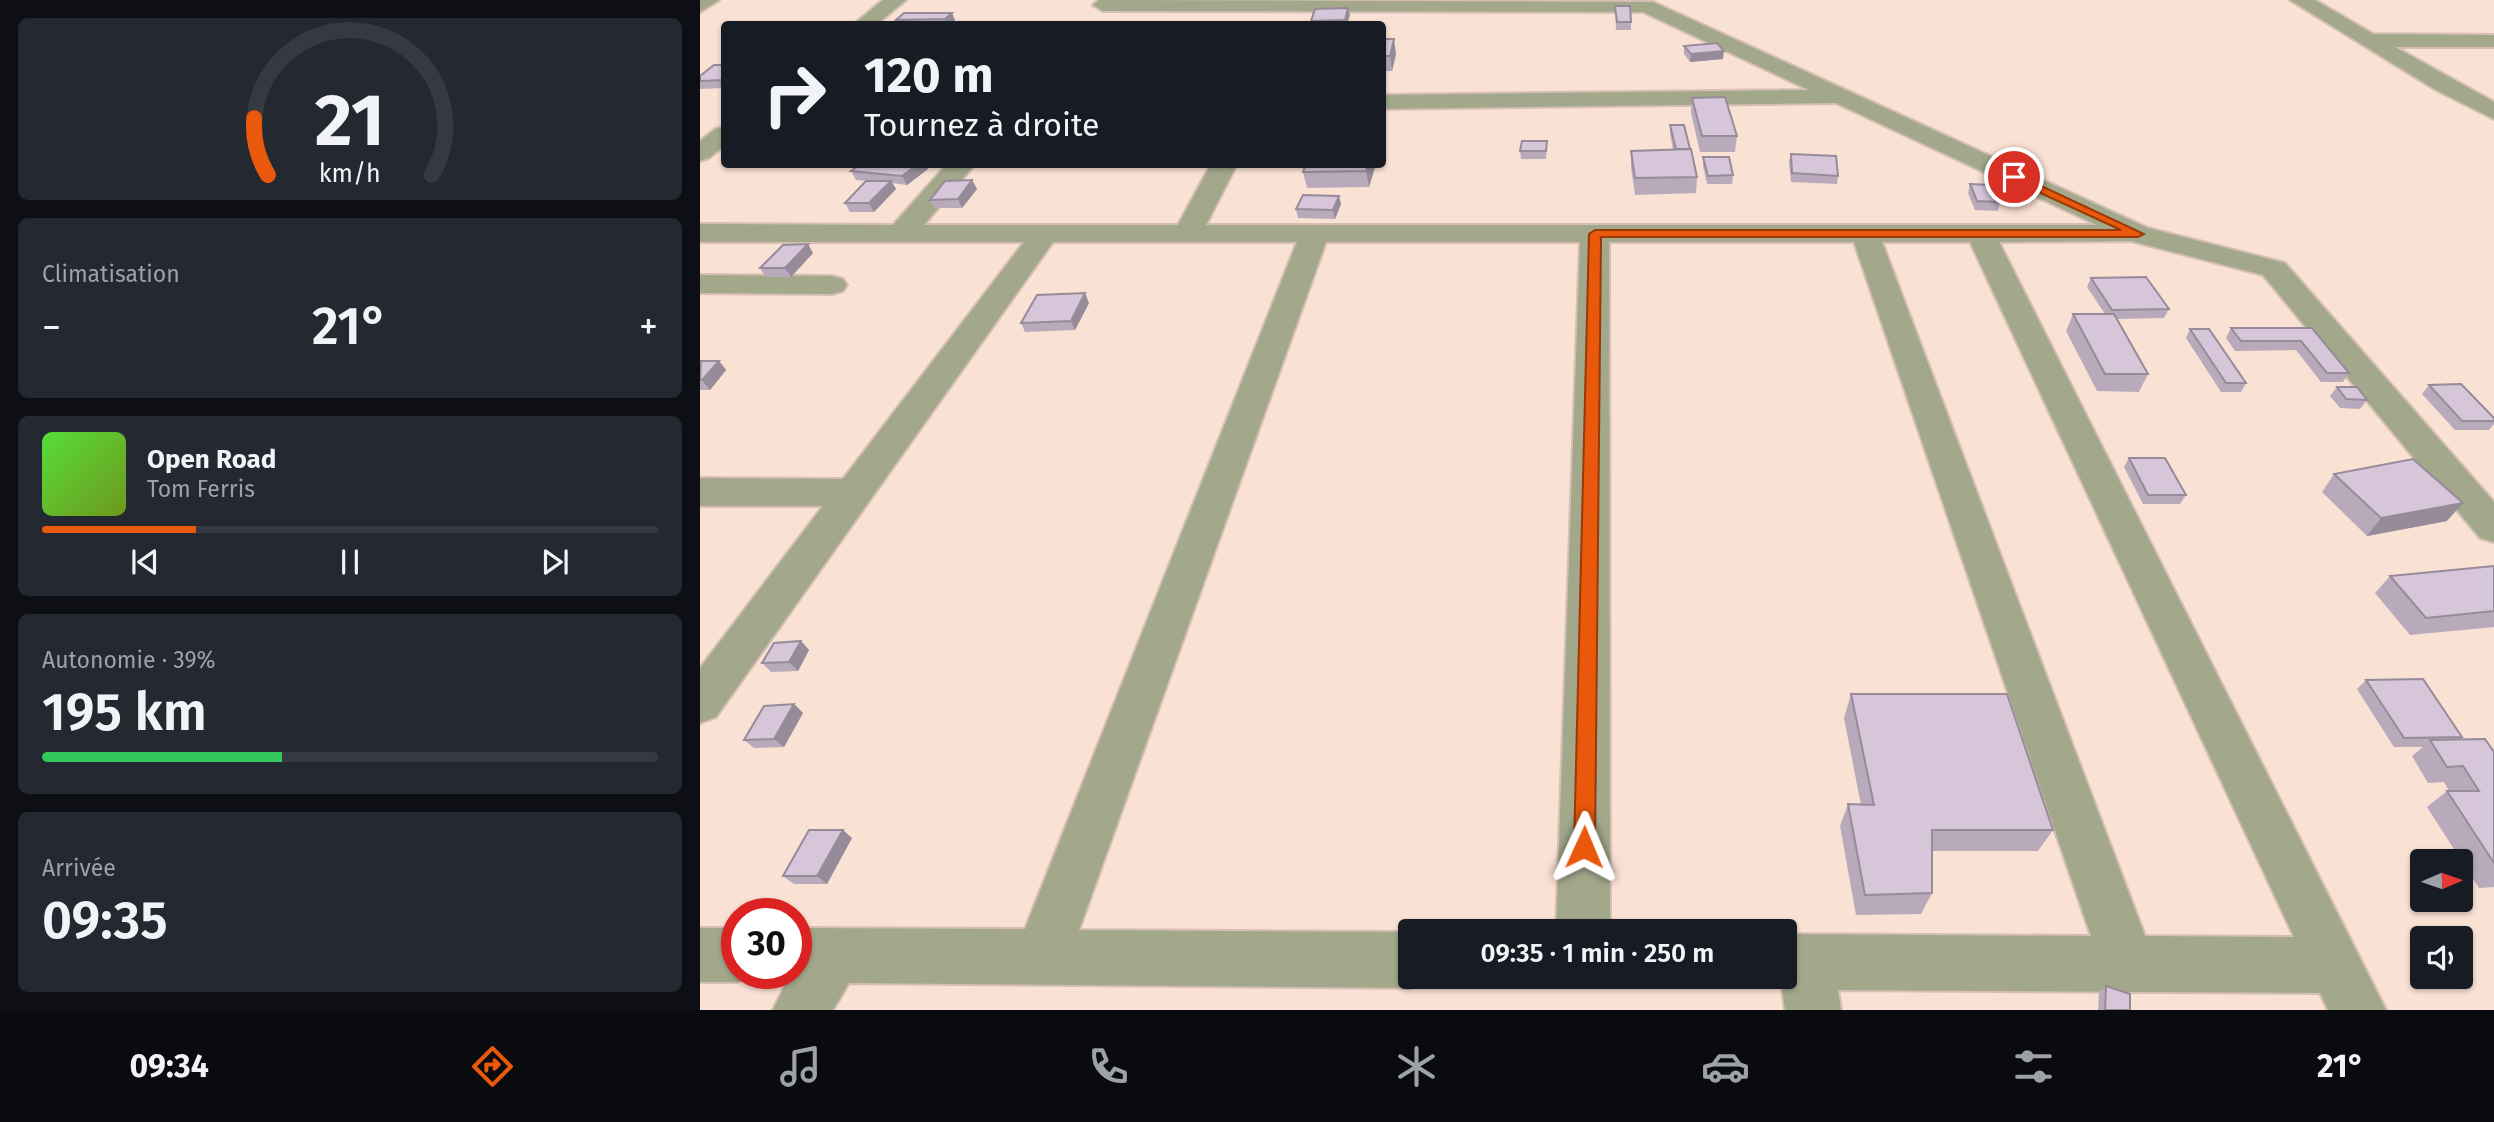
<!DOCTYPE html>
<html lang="fr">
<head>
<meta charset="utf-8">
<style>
	:root { --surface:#171b24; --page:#242831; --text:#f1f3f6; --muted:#9ea1a6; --line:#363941; --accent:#ea580c }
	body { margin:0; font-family:"Fira Sans",sans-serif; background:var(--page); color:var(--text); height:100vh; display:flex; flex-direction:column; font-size:26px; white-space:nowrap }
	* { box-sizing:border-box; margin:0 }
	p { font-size:23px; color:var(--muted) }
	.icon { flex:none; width:38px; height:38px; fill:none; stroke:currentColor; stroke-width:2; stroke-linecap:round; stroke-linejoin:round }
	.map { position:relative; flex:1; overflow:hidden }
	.panel { display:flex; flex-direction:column; gap:18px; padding:18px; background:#0d0f14; width:700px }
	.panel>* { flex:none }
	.top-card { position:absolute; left:21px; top:21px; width:665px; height:147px; border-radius:7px; box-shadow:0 2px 5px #0004; background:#171b24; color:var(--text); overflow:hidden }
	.needle { width:46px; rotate:88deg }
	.controls { position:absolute; left:1710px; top:849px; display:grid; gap:14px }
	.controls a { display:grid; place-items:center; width:63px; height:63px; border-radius:7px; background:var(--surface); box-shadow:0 2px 5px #0004; font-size:35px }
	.speed { position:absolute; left:21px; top:898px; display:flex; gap:14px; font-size:35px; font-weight:700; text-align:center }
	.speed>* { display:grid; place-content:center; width:91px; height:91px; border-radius:50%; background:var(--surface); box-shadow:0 2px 5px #0004; line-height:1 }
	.speed .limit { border:10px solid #d22; background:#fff; color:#111 }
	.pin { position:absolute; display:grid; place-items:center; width:60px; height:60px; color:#fff; margin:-30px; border:4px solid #fff; border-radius:50%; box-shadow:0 2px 7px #0007 }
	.me { position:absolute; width:77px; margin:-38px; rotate:1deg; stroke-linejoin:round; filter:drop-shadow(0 0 5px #0008) }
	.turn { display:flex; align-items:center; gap:24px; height:147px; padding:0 28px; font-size:32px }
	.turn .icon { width:91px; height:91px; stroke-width:2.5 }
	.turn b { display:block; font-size:49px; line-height:60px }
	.big { font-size:52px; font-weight:600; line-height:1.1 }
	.panel .widget { flex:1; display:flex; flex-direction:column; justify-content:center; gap:10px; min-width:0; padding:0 24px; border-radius:10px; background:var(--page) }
	.panel .dial { align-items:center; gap:0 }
	.dial svg { height:182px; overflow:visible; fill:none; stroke:var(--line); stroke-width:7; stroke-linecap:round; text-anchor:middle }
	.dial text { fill:var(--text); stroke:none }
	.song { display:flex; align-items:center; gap:21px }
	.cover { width:84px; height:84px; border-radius:10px; background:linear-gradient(135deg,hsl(110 70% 55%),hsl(80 70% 35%)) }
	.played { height:7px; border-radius:4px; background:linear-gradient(90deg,var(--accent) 25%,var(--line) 25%) }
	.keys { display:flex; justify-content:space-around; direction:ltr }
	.heat { display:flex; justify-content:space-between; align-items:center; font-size:38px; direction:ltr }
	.charge { height:10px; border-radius:5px; background:linear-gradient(90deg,#34c759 39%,var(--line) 0) }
	.trip { position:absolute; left:698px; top:919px; width:399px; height:70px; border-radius:7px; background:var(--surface); box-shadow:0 2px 5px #0004; font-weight:600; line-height:70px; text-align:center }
	.tabs { display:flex; height:112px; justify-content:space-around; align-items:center; background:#090b0e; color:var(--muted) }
	.tabs .icon { width:49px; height:49px }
	.tabs .selected { color:var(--accent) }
	.tabs b { font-size:32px; color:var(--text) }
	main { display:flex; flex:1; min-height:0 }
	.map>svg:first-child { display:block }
</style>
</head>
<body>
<main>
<section class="panel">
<div class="widget dial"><svg viewBox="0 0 100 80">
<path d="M14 69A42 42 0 1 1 86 69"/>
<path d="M14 69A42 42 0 0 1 8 44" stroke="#ea580c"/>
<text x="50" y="56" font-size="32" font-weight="700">21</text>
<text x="50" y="72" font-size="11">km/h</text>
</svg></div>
<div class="widget"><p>Climatisation</p>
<div class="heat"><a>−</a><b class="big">21°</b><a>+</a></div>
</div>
<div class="widget">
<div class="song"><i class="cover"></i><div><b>Open Road</b><p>Tom Ferris</p></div></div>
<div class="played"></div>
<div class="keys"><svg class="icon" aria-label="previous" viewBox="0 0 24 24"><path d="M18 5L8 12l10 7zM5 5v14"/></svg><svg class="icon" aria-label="pause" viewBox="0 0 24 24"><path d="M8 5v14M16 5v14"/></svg><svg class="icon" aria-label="next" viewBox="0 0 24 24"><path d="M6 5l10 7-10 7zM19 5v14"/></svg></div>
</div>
<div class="widget"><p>Autonomie · 39%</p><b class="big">195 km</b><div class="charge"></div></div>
<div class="widget"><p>Arrivée</p><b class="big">09:35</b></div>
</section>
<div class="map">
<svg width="1794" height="1010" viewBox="0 0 1794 1010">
	<rect width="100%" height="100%" fill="#f9e1d4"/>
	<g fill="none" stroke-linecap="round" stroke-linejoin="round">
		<!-- minor casing -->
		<g stroke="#d5bfb4" stroke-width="4">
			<g id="minor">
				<path d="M0 0H19L0 12Z"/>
				<path d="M183 0H206L177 24H154Z"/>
				<path d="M399 0 953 2 1448 228 1585 263 1794 502V542L1780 538 1563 275 1431 241 1299 242 1686 1010H1628L1620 993 1138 990 1141 1010H1085L1082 988 1065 982 1063 976H1085V934L1391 936 1154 242H909L910 931H856L880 242H626L379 930 710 932V976H731L729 979 710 988 149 983 133 1010H73L88 979 76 973H96V928L325 929 597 242H353L16 717 0 723V668L123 506H0V478L143 479 324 242H0V224L193 225 247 164H275L224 225H478L511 164H537L506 225H1397L1136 103 682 109V95L1109 90 943 12 403 11 393 5ZM1182 242H1270L1594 937 1445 936Z"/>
				<path d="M1590 0H1615L1673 34 1794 35V47H1695L1794 102V119L1736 90Z"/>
				<path d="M24 127V146L9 158 0 161V141L15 129Z"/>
				<path d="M0 275 132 276 143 279 147 285 143 291 132 294 0 293Z"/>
				<path d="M0 928H37V973L56 974 37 982H0Z"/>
			</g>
		</g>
		<!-- minor -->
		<use href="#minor" fill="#a3a88b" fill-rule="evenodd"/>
	</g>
	<!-- wall -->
	<g fill="#b9aabb">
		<path d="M915 6 931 22V30H916Z"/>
		<path d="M204 13 255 20 251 24H198L196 20Z"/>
		<path d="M650 15 647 24H612L611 21Z"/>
		<path d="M682 39 696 54 692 71H682Z"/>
		<path d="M984 46 1023 59 990 62 984 54Z"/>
		<path d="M24 65V88L0 89V76Z"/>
		<path d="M992 98 1037 136 1035 152H1000L991 113Z"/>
		<path d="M970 125 997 177 996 193 935 195 931 167V151L973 150 970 133Z"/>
		<path d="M847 141 846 159H821L820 151Z"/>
		<path d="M1091 154 1138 176 1137 184 1091 182 1089 162Z"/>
		<path d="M1003 157 1033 175 1032 184H1007L1003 166Z"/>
		<path d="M161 164H225L228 169 207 185 192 183 196 189 174 212H150L145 203 168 181 156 180 151 171Z"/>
		<path d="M606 164H676L669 187 607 188 603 172Z"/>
		<path d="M272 180 277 189 262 208H234L230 200Z"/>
		<path d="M1270 184 1300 202 1298 211 1275 210 1268 193Z"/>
		<path d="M641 204 635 219 598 218 596 209Z"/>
		<path d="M113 253 91 277H66L60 268Z"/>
		<path d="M1391 278 1469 309 1464 318 1416 319 1448 374 1439 392 1397 391 1366 331 1373 314H1405L1387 287Z"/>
		<path d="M389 303 375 330 325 332 321 323Z"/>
		<path d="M1531 328H1612L1649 373 1643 382H1621L1596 350 1535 351 1526 338Z"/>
		<path d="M1490 329 1546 383 1541 392H1521L1486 338Z"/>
		<path d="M19 361 26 370 10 390H0V362Z"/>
		<path d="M1729 385 1794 418V424L1789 430H1755L1722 394Z"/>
		<path d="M1637 387 1667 400 1660 409 1640 408 1630 396Z"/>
		<path d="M1429 458 1486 495 1480 504H1443L1424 467Z"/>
		<path d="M1634 474 1747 521 1667 536 1622 492Z"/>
		<path d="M1794 566V627L1710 635 1675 593 1690 576Z"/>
		<path d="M101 641 109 650 98 671 71 672 62 663Z"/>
		<path d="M1666 680 1762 737 1760 740 1794 752V887L1779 888 1727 807 1747 791H1749L1744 782 1728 783 1712 756 1723 747H1694L1657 689Z"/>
		<path d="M1151 694 1353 830 1338 851H1232V893L1221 914 1156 915 1140 826 1148 804 1161 805 1144 718Z"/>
		<path d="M94 704 103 713 84 747 54 748 44 740Z"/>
		<path d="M152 838 127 884H94L83 876Z"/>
		<path d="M1406 986 1430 1010H1398L1399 993Z"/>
	</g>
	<!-- shaded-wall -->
	<g fill="#968b98">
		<path d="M648 8 650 15 647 24H646L645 20Z"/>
		<path d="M252 13 255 20 251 24H247L245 19Z"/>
		<path d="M694 39 696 54 692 71 690 56Z"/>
		<path d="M1024 51 1023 59 990 62 991 54Z"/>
		<path d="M218 164H225L228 169 207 185 202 176Z"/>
		<path d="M668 164H676L669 187 666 171Z"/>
		<path d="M272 180 277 189 262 208 258 199Z"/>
		<path d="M191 181 196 189 174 212 169 203Z"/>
		<path d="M639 196 641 204 635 219 633 210Z"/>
		<path d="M108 244 113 253 91 277 85 268Z"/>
		<path d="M385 293 389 303 375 330 371 321Z"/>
		<path d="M19 361 26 370 10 390 2 380Z"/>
		<path d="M1763 503 1747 521 1667 536 1681 518Z"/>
		<path d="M101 641 109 650 98 671 89 662Z"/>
		<path d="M94 704 103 713 84 747 74 739Z"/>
		<path d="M143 830 152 838 127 884 117 876Z"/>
	</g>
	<!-- building -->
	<g fill="#d7c6d9" stroke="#968b98" stroke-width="2">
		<path d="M915 6H930L931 22H917Z"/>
		<path d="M648 8 645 20 611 21 615 9Z"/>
		<path d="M204 13H252L245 19 196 20Z"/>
		<path d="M682 39H694L690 56H682Z"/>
		<path d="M1017 43 1024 51 991 54 984 46Z"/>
		<path d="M14 65H24V80L0 81V76Z"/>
		<path d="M1025 97 1037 136H1002L992 98Z"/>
		<path d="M970 125H984L990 149H976Z"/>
		<path d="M822 141H847L846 151H820Z"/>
		<path d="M991 149 997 177 935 178 931 151Z"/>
		<path d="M1091 154 1136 156 1138 176 1092 173Z"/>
		<path d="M1003 157H1029L1033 175 1008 176Z"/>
		<path d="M161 164H218L202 176 151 171Z"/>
		<path d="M606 164H668L666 171 603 172Z"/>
		<path d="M272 180 258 199 230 200 245 181Z"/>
		<path d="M166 181H191L169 203H145Z"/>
		<path d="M1270 184 1293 185 1300 202 1277 201Z"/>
		<path d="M603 195 639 196 633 210 596 209Z"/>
		<path d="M108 244 85 268H60L83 245Z"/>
		<path d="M1446 277 1469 309 1412 310 1391 278Z"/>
		<path d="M385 293 371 321 321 323 337 295Z"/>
		<path d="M1373 314H1414L1448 374H1405Z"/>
		<path d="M1531 328H1612L1649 373H1627L1601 341H1541Z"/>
		<path d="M1490 329H1509L1546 383H1526Z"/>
		<path d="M1 361H19L2 380H0Z"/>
		<path d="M1761 384 1794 418V421H1762L1729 385Z"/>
		<path d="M1637 387H1657L1667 400 1646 399Z"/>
		<path d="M1429 458H1465L1486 495H1448Z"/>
		<path d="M1713 459 1763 503 1681 518 1634 474Z"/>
		<path d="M1794 566V611L1726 618 1690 576Z"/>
		<path d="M101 641 89 662 62 663 74 643Z"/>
		<path d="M1723 679 1762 737 1704 738 1666 680Z"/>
		<path d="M1151 694H1307L1353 830H1232V893L1165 895 1148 804 1174 805Z"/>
		<path d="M94 704 74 739 44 740 64 706Z"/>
		<path d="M1785 739 1794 752V863L1747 791H1779L1763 766 1747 767 1730 740Z"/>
		<path d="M109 830H143L117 876H83Z"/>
		<path d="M1406 986 1430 994V1010H1405Z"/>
	</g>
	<!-- route -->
	<path fill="#ea580c" stroke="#983908" stroke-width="2" d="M1310 175H1318L1444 234 1438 237H901L895 847 892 854 884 857 877 854 874 847 889 234 895 230H1421L1310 179Z"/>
</svg>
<div class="controls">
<a><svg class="needle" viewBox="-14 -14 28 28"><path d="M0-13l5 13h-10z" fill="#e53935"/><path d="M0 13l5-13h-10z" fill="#9ea1a6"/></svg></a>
<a><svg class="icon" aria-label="sound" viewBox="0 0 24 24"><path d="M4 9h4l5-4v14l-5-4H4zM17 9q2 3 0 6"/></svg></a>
</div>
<div class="speed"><div class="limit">30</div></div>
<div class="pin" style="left:1314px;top:177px;background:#d93025"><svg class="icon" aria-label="arrive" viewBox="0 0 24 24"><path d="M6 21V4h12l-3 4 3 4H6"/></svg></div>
<svg class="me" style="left:884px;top:847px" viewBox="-20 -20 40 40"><path d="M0-17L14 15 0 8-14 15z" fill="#ea580c" stroke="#fff" stroke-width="4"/></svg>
<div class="trip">09:35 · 1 min · 250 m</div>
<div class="top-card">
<div class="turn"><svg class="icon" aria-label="right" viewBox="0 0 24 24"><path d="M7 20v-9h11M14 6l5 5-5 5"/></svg><div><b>120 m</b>Tournez à droite</div></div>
</div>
</div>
</main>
<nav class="tabs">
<b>09:34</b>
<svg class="icon selected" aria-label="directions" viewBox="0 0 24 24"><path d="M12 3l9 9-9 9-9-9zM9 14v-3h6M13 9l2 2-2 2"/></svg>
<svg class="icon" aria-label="music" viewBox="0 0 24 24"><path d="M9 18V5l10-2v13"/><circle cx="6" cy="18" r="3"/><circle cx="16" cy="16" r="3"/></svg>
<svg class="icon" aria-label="phone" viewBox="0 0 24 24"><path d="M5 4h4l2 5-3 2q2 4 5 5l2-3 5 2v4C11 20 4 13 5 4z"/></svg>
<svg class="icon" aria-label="climate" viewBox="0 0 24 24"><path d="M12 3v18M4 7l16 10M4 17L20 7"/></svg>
<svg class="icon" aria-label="car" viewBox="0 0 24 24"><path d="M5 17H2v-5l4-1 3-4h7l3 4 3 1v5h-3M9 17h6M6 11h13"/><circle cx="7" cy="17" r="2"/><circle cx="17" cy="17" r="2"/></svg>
<svg class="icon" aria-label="filters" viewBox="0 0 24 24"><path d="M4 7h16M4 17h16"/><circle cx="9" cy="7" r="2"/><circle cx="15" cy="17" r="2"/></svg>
<b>21°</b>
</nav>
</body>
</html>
